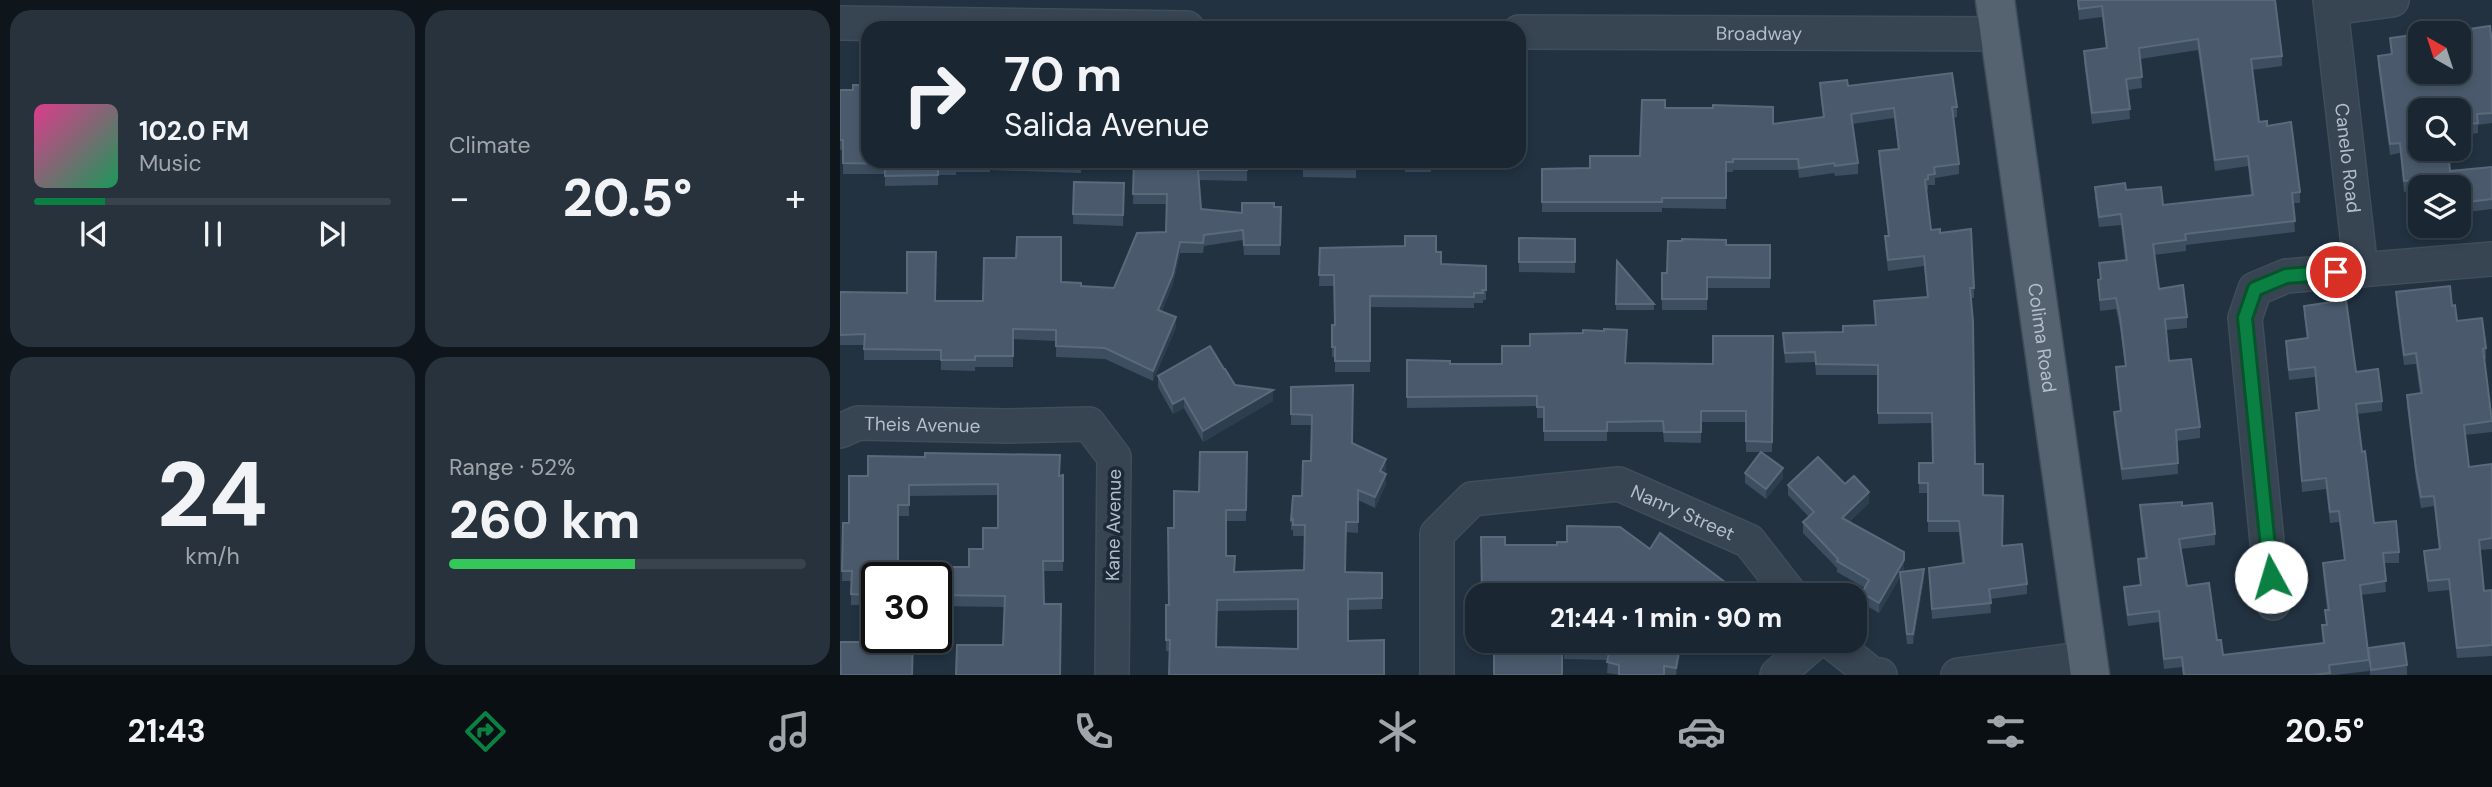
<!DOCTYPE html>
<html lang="en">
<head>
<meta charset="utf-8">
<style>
	:root { --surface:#1a2631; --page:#27323d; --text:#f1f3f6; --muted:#9fa5ab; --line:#38434d; --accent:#0b8043 }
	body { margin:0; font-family:"DM Sans",sans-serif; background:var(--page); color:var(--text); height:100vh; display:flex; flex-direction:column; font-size:26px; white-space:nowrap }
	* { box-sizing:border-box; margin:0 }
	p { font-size:23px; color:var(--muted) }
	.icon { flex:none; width:38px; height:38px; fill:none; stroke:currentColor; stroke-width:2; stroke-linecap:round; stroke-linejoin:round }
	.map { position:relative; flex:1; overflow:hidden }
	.details { display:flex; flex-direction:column; gap:10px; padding:10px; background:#0e151b; width:840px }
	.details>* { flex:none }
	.hud { position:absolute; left:21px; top:21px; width:665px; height:147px; border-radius:21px; box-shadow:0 4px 10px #0003,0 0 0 2px var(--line); background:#1a2631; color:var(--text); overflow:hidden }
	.needle { width:46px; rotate:321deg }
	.tools { position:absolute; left:1568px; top:21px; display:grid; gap:14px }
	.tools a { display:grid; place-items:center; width:63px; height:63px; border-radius:14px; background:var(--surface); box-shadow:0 4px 10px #0003,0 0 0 2px var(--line); font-size:35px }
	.speed { position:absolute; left:21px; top:562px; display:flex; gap:14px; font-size:35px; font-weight:700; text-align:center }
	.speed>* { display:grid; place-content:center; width:91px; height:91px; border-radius:50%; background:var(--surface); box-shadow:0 4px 10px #0003,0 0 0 2px var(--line); line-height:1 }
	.speed .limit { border:4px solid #111; border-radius:10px; background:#fff; color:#111 }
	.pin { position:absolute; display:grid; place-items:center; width:60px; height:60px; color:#fff; margin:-30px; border:4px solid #fff; border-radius:50%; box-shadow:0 2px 7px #0007 }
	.me { position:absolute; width:77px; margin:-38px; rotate:354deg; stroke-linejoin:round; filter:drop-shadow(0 0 5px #0008) }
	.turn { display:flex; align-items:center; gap:24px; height:147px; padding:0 28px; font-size:32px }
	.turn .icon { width:91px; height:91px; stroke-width:2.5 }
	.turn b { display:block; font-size:49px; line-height:60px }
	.big { font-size:52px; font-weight:800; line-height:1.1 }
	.details .card { flex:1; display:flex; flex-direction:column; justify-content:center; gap:10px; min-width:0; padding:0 24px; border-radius:21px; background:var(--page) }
	.details .dial { align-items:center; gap:0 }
	.dial b { font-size:91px; line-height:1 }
	.song { display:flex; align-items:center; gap:21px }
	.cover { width:84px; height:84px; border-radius:10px; background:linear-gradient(135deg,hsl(330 70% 55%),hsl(150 70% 35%)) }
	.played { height:7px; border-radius:4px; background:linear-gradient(90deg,var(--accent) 20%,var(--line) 20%) }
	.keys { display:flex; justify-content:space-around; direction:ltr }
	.heat { display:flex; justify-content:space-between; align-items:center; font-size:38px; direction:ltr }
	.charge { height:10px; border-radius:5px; background:linear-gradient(90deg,#34c759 52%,var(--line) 0) }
	.details .tiles { flex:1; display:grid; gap:10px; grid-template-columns:repeat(2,1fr) }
	.trip { position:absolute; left:625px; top:583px; width:402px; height:70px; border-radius:21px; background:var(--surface); box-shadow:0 4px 10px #0003,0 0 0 2px var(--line); font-weight:800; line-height:70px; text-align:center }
	.menu { display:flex; height:112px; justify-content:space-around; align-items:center; background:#0a0f14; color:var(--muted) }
	.menu .icon { width:49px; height:49px }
	.menu .selected { color:var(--accent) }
	.menu b { font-size:32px; color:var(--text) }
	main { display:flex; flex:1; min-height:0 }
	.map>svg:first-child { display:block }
</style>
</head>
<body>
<main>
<section class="details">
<div class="tiles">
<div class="card">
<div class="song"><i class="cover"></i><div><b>102.0 FM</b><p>Music</p></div></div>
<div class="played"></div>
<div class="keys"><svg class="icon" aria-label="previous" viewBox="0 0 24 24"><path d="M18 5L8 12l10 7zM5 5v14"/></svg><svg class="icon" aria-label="pause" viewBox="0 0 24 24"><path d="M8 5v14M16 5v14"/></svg><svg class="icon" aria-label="next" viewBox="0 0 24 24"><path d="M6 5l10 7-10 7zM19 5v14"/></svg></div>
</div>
<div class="card"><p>Climate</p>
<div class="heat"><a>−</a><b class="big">20.5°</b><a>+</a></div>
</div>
<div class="card dial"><b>24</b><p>km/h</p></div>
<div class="card"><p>Range · 52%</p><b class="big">260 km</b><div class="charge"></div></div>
</div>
</section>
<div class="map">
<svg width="1652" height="675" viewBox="0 0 1652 675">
	<rect width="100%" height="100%" fill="#223241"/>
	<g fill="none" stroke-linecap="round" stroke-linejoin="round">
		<!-- minor casing -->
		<g stroke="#404d5a" stroke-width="36">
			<g id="minor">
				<path id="s1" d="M1490 0 1521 270"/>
				<path d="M1492 8 1552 0"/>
				<path d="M0 23 347 28"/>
				<path id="s2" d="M679 32 1160 34"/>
				<path id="s3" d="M0 431 18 423 167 426 249 424 274 457 272 675"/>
				<path d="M1433 603 1405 318 1415 289 1446 276 1652 259"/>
				<path d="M989 640 1032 674 1040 675"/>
				<path id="s4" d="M597 675V534L632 499 779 484 909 541 951 595"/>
				<path d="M937 675 977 640"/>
				<path d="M1118 675 1248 658"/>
			</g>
		</g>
		<!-- major casing -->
		<g stroke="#404d5a" stroke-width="41">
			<g id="major">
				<path id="s5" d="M1155 0 1250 675"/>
			</g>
		</g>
		<!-- minor -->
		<use href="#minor" stroke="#374451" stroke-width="33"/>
		<!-- major -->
		<use href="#major" stroke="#556371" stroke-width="38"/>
	</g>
	<!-- wall -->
	<g fill="#3d4e60" fill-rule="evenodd">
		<path d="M1237 0H1435L1442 56V66L1412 70 1419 122 1427 126 1460 192V203H1453L1455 232 1346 245V251L1314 255 1319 289 1347 317V328L1326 330 1329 361 1360 427V438L1337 441 1338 474 1282 480 1274 423V412L1280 411 1276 378V367L1285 366 1280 328 1276 309 1260 311 1258 280H1260L1259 263 1285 260 1281 225 1259 227 1255 197V187L1286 190 1323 205 1411 195 1408 166 1375 171 1358 50 1300 59 1302 88 1288 90 1290 119 1252 124 1244 62V51L1266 49 1262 17 1239 20Z"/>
		<path d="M1622 30 1652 44V123L1638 125V133L1619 136V110H1580L1610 171 1652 167V209L1619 213V187H1580V218H1576L1573 191 1564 192 1560 153 1550 155 1538 66V56L1551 54 1550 38 1580 72 1623 53Z"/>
		<path d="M980 83 1008 86 1117 107V117L1113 118 1119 164V174L1095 178V185H1088V190H1087L1091 230 1100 233 1134 288V298H1131L1135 464 1143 495 1162 546 1187 584V594L1150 599 1151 613 1092 619 1089 568 1122 563 1119 532H1088V493H1079V463H1093L1092 423 1038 424V375H976L975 362 945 363 943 333 1003 332 1035 325 1034 301 1087 297 1084 266 1048 271 1045 246V236H1048L1039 162V151L1058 149 1054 118 1012 124 1018 163V174L995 176 994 173 959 178 958 170H893V172H886V209L822 208V212H702V169L750 168 800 156 825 108 933 124 983 117 980 94Z"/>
		<path d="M0 90H13L28 161H241V173L150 170V172H116V175H98V185L45 186V174H3V150H0Z"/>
		<path d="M294 161H407V181L359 180 361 209 402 213 434 207H441L440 255H404L403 240 364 246 363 253H340L333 284 322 311 336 327 313 381 265 359 216 357V341L173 339V367H135V371L101 370V360H24V345H0V292L96 301H143L221 282 241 286 274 288 326 232V204H293Z"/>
		<path d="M463 161H591V172H565V163H516V178L463 177Z"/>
		<path d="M234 182 284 183 283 226 233 224Z"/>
		<path d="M679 238 735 239V273L679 272Z"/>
		<path d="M886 245H930V288H867V310H822V273H827Z"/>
		<path d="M480 248 596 252 601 264 646 266V300H643V303H634V308L530 307V372H495V357H492V325H495L494 286H479Z"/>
		<path d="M777 261 814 304V310H776Z"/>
		<path d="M1556 292 1612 306 1617 321 1646 348V359H1644L1652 421V432L1625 435 1629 467 1652 464V549L1640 550 1644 591 1652 590V656L1617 658 1609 590 1588 592 1584 561V551L1599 549 1594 506 1581 508 1576 480 1567 406V395L1580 394 1576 364 1564 365 1556 303Z"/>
		<path d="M1464 306 1516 372 1542 401V411L1517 414 1522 452 1534 523 1559 552V563H1544L1546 592 1521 595 1528 657V648L1567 665V675H1530L1529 662V671L1495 675H1343L1342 667 1324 669 1319 622 1288 626 1284 598V587L1300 585 1298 570V559L1305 558 1300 516V505L1342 506 1375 534V545L1341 549 1347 586 1377 640 1383 655 1483 643 1482 625H1486L1485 610H1487L1483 573V563L1504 560 1499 522 1490 523 1486 489 1462 492 1456 413 1478 410 1475 377 1449 380 1446 352V341L1467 339 1464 316Z"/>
		<path d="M933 336 932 452H922L943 478 926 499 905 483V473L921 452H906V422H861V443L824 442 823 432H767V441H704V418H697V406L567 408V360L610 364H662L690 346 786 363 873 364Z"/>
		<path d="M384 369 395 385 433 401 363 442 344 408 333 414 318 387V376Z"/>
		<path d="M451 387 512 443 546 469 544 473 546 484 535 508 518 500V533L506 532 505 572 542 573V609L508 610V641L544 675 326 651V605H329L334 528 359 492 407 452 406 521H386V556L395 572 464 570 465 536H453V530H451V520L462 496 471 461 472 425H451ZM458 610V649L377 647V611Z"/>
		<path d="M223 475V571H203L163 645 164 607 96 606V578H37L25 642 26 605H11V581H2L3 523H9L28 476ZM158 495V528L143 549 129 567H58V516H69V496Z"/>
		<path d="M1005 484 1029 503 1009 522 1064 571H1063L1084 579 1073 644H1067L1060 577 1039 613 1022 603V593L1025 588 997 572V568L963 533V522L969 517 948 495V485Z"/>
		<path d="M665 545 810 549 902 595H757L754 593 703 592V595H642Z"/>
		<path d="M724 640H843L836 675H779L767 673 768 660 724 659Z"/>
		<path d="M872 640H885L880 647Z"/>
	</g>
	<!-- shaded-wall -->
	<g fill="#2d3e4f">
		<path d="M340 242V253L333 284 318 320V310Z"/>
		<path d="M336 317V327L313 381V371Z"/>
		<path d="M433 390V401L363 442V431Z"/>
		<path d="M344 398V408L333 414V404Z"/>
		<path d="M546 459V469L540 482V471Z"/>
		<path d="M943 468V478L926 499V489Z"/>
		<path d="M546 474V484L535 508V497Z"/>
		<path d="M1029 492V503L1002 528V518Z"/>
		<path d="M1064 560V571L1061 576 1060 572V577L1039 613V603Z"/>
		<path d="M1084 569V579L1073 644V634Z"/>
		<path d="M841 640H843L836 675V668Z"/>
		<path d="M880 640H885L880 647Z"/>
	</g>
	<!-- building -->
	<g fill="#4a5a6c" stroke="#5a6a7b" stroke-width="2" fill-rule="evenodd">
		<path d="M1238 0H1435L1442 56 1411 59 1419 122 1427 121V126L1451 122 1460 192 1452 193 1455 221 1345 234 1346 240 1313 244 1319 289 1343 285 1347 317 1325 319 1329 361 1351 359 1360 427 1336 430 1338 463 1282 469 1274 412 1281 411 1276 367 1286 366 1280 317 1276 298 1260 300 1258 280 1261 279 1259 263 1287 260 1281 214 1259 217 1255 187 1285 183 1286 190 1321 187 1323 205 1413 195 1408 156 1375 160 1358 39 1299 48 1302 77 1286 79 1290 109 1252 113 1244 51 1267 48 1262 6 1239 9Z"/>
		<path d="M1650 26 1652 44V113L1637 114 1638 123 1619 125V110H1580V149H1608L1610 171 1652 167V199L1619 203V187H1580V207L1576 208 1573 180 1564 181 1560 143 1550 144 1538 56 1552 54 1550 38 1580 34V72H1619V54L1625 53 1622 30Z"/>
		<path d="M1112 73 1117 107H1112L1119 164 1094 167 1095 174 1088 175V179L1085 180 1091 230 1100 229V233L1131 229 1134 288H1130L1133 322 1135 464H1143V495L1163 496 1162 546 1182 544 1187 584 1149 589 1151 603 1092 609 1089 568 1124 563 1119 521H1088V483H1079V463H1093L1092 413H1038V365L976 364 975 352 945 353 943 333 1003 332V326L1036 325 1034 301 1088 297 1084 256 1048 260 1045 236H1049L1039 151 1059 149 1054 108 1011 114 1018 163 995 166 994 163 959 168 958 159H893V162H886V198H822V202H702V169L750 168V156H800L802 100H825V108H873V105L933 107V124L984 117 980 83 1007 80 1008 86Z"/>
		<path d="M13 85H28V161H150V162L116 161V165L98 164V175L45 176V164L3 163V140H0V90H13Z"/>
		<path d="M190 161H241V163Z"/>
		<path d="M294 161H407V170H358L361 209 402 213V203H434V207H441L440 245H404L403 230 364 235 363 243 340 242 333 274 318 310 336 317 313 371 265 348 216 346V330L173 329V356H135V360H101V350L24 349 25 334 0 335V292L67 293V252H96L95 301H143L144 258H176L177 237H221V282L241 283V286L274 288 297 233 326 232 327 194H293Z"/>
		<path d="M463 161H516V165L463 164Z"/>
		<path d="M234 182 284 183 283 215 233 214Z"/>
		<path d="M565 236H596V252H601V264L646 266V290H642L643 293H634V297L530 296V361H495V347H492V325H495L494 275H479L480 248 565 246Z"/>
		<path d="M679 238 735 239V262H679Z"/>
		<path d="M842 239 886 240V245H930V278L867 277V299H822V273H827L828 241H842Z"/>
		<path d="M777 261 814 304H776Z"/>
		<path d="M1610 286 1612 306 1615 305 1617 321 1642 318 1646 348 1643 349 1652 421 1624 425 1629 467 1652 464V538L1639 540 1644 591 1652 590V645L1617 648 1609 579 1588 581 1584 551 1600 549 1594 496 1581 497 1576 469 1567 395 1582 393 1576 353 1564 355 1556 292Z"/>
		<path d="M1506 300 1516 372 1538 369 1542 401 1516 404 1522 452 1525 451 1534 523 1556 521 1559 552 1543 553 1546 581 1520 585 1529 660 1489 665 1490 673 1473 675H1344L1342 657 1324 659 1319 611 1288 615 1284 587 1301 585 1298 559 1307 558 1300 505 1342 502V506L1372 503 1375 534 1339 539 1347 586 1369 583 1377 640H1381L1383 655 1484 643 1482 625H1487L1485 610H1489L1483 563 1505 560 1499 511 1490 512 1486 478 1462 481 1456 413 1479 410 1475 367 1449 370 1446 341 1468 338 1464 306Z"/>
		<path d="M764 329 787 330 785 363 873 364V336H933L932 442 906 441V411H861V432H824L823 421 767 422V431H704V407H697V396L567 397V360L610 361V364H662V346H690V334L743 333V330L764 331Z"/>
		<path d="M370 346 384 369H385L395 385 433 390 363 431 344 398 333 404 318 376Z"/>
		<path d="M513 385 512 443 546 459 540 471 546 474 535 497 518 490V522H506L505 572 542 573V598L508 599V641L544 640V675H329L330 640H326V605H329L328 528H334V491L359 492 360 452H407L406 510H386V556H395L394 572 464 570 465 525H453V519L451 520 453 496H462L463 461H471L472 415 451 414V387ZM458 599V649L376 647 377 600Z"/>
		<path d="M921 452 943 468 926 489 905 473Z"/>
		<path d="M85 453 220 455 219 476 223 475V561H203L204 604H221L220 675H116L117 645H163L165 596 96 595V578H37V637H73L72 675H1L0 642H25L26 595 11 594 12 571H2L3 523H9V476H28V456L85 457ZM158 484V528H143V549H129V567H58V505H69V485Z"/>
		<path d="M978 457 1005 484 1014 476 1029 492 1002 518 1064 552V560L1039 603 1022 593 1029 580 997 561 998 559 963 522 974 512 948 485Z"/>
		<path d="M727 526 780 527 810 549 820 533 902 595H771L754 583 703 582V586H669V595H642L641 537H665V545H717V542H727Z"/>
		<path d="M1084 569 1073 634H1067L1060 572Z"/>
		<path d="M724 640H841L836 668 824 666V675H779V665L767 662 770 649H724Z"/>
		<path d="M1564 643 1567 665 1531 670 1528 648Z"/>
		<path d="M654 644 722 645V675H654Z"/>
	</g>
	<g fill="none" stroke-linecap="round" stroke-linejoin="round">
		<!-- route casing -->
		<g stroke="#07532c" stroke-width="18">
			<path id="route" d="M1431 577 1405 318 1415 289 1446 276 1496 272"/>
		</g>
		<!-- route -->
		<use href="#route" stroke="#0b8043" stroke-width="12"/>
	</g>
	<g text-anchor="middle" stroke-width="7" stroke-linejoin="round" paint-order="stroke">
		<!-- street labels -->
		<g font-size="19" fill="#b3becc" stroke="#1c2936">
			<text dy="7" stroke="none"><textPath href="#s2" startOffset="240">Broadway</textPath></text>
			<text dy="7" stroke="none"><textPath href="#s1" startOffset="159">Canelo Road</textPath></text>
			<text dy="7" stroke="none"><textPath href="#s5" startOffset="341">Colima Road</textPath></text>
			<text dy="7" stroke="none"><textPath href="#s3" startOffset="84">Theis Avenue</textPath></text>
			<text dy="7" stroke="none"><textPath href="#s4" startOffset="408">Nanry Street</textPath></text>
			<text transform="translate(273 525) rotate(-89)" y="7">Kane Avenue</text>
		</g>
	</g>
</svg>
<div class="tools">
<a><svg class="needle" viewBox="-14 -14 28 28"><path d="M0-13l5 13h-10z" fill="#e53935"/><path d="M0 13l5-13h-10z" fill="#9fa5ab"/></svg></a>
<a><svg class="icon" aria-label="search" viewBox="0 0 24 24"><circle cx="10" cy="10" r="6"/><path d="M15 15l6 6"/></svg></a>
<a><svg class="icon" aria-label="layers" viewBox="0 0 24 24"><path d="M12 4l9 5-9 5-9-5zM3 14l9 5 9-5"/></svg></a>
</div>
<div class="speed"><div class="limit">30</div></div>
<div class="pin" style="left:1496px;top:272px;background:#d93025"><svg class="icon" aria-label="arrive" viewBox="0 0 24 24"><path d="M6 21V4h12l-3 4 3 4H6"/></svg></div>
<svg class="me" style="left:1431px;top:577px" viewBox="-20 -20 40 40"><circle r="19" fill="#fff"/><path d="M0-13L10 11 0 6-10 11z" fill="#0b8043"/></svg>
<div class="trip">21:44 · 1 min · 90 m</div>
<div class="hud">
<div class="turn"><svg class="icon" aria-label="right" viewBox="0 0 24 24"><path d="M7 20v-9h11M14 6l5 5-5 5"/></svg><div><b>70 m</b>Salida Avenue</div></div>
</div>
</div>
</main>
<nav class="menu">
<b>21:43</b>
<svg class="icon selected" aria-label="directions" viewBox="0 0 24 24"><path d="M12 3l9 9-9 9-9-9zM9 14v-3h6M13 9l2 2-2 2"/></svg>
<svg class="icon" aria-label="music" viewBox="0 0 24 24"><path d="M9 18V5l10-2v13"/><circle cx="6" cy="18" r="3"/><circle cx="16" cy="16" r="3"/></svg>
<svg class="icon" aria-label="phone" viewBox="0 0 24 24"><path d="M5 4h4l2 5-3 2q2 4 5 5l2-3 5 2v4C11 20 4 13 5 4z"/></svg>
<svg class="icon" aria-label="climate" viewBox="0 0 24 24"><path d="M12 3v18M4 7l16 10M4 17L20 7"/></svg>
<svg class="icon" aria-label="car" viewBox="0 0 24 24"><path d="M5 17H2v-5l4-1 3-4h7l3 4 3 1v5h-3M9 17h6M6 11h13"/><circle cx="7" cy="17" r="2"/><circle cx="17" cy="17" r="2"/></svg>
<svg class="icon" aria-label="filters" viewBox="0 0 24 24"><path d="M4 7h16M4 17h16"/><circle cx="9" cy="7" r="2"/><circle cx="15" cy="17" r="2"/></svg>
<b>20.5°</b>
</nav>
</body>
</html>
